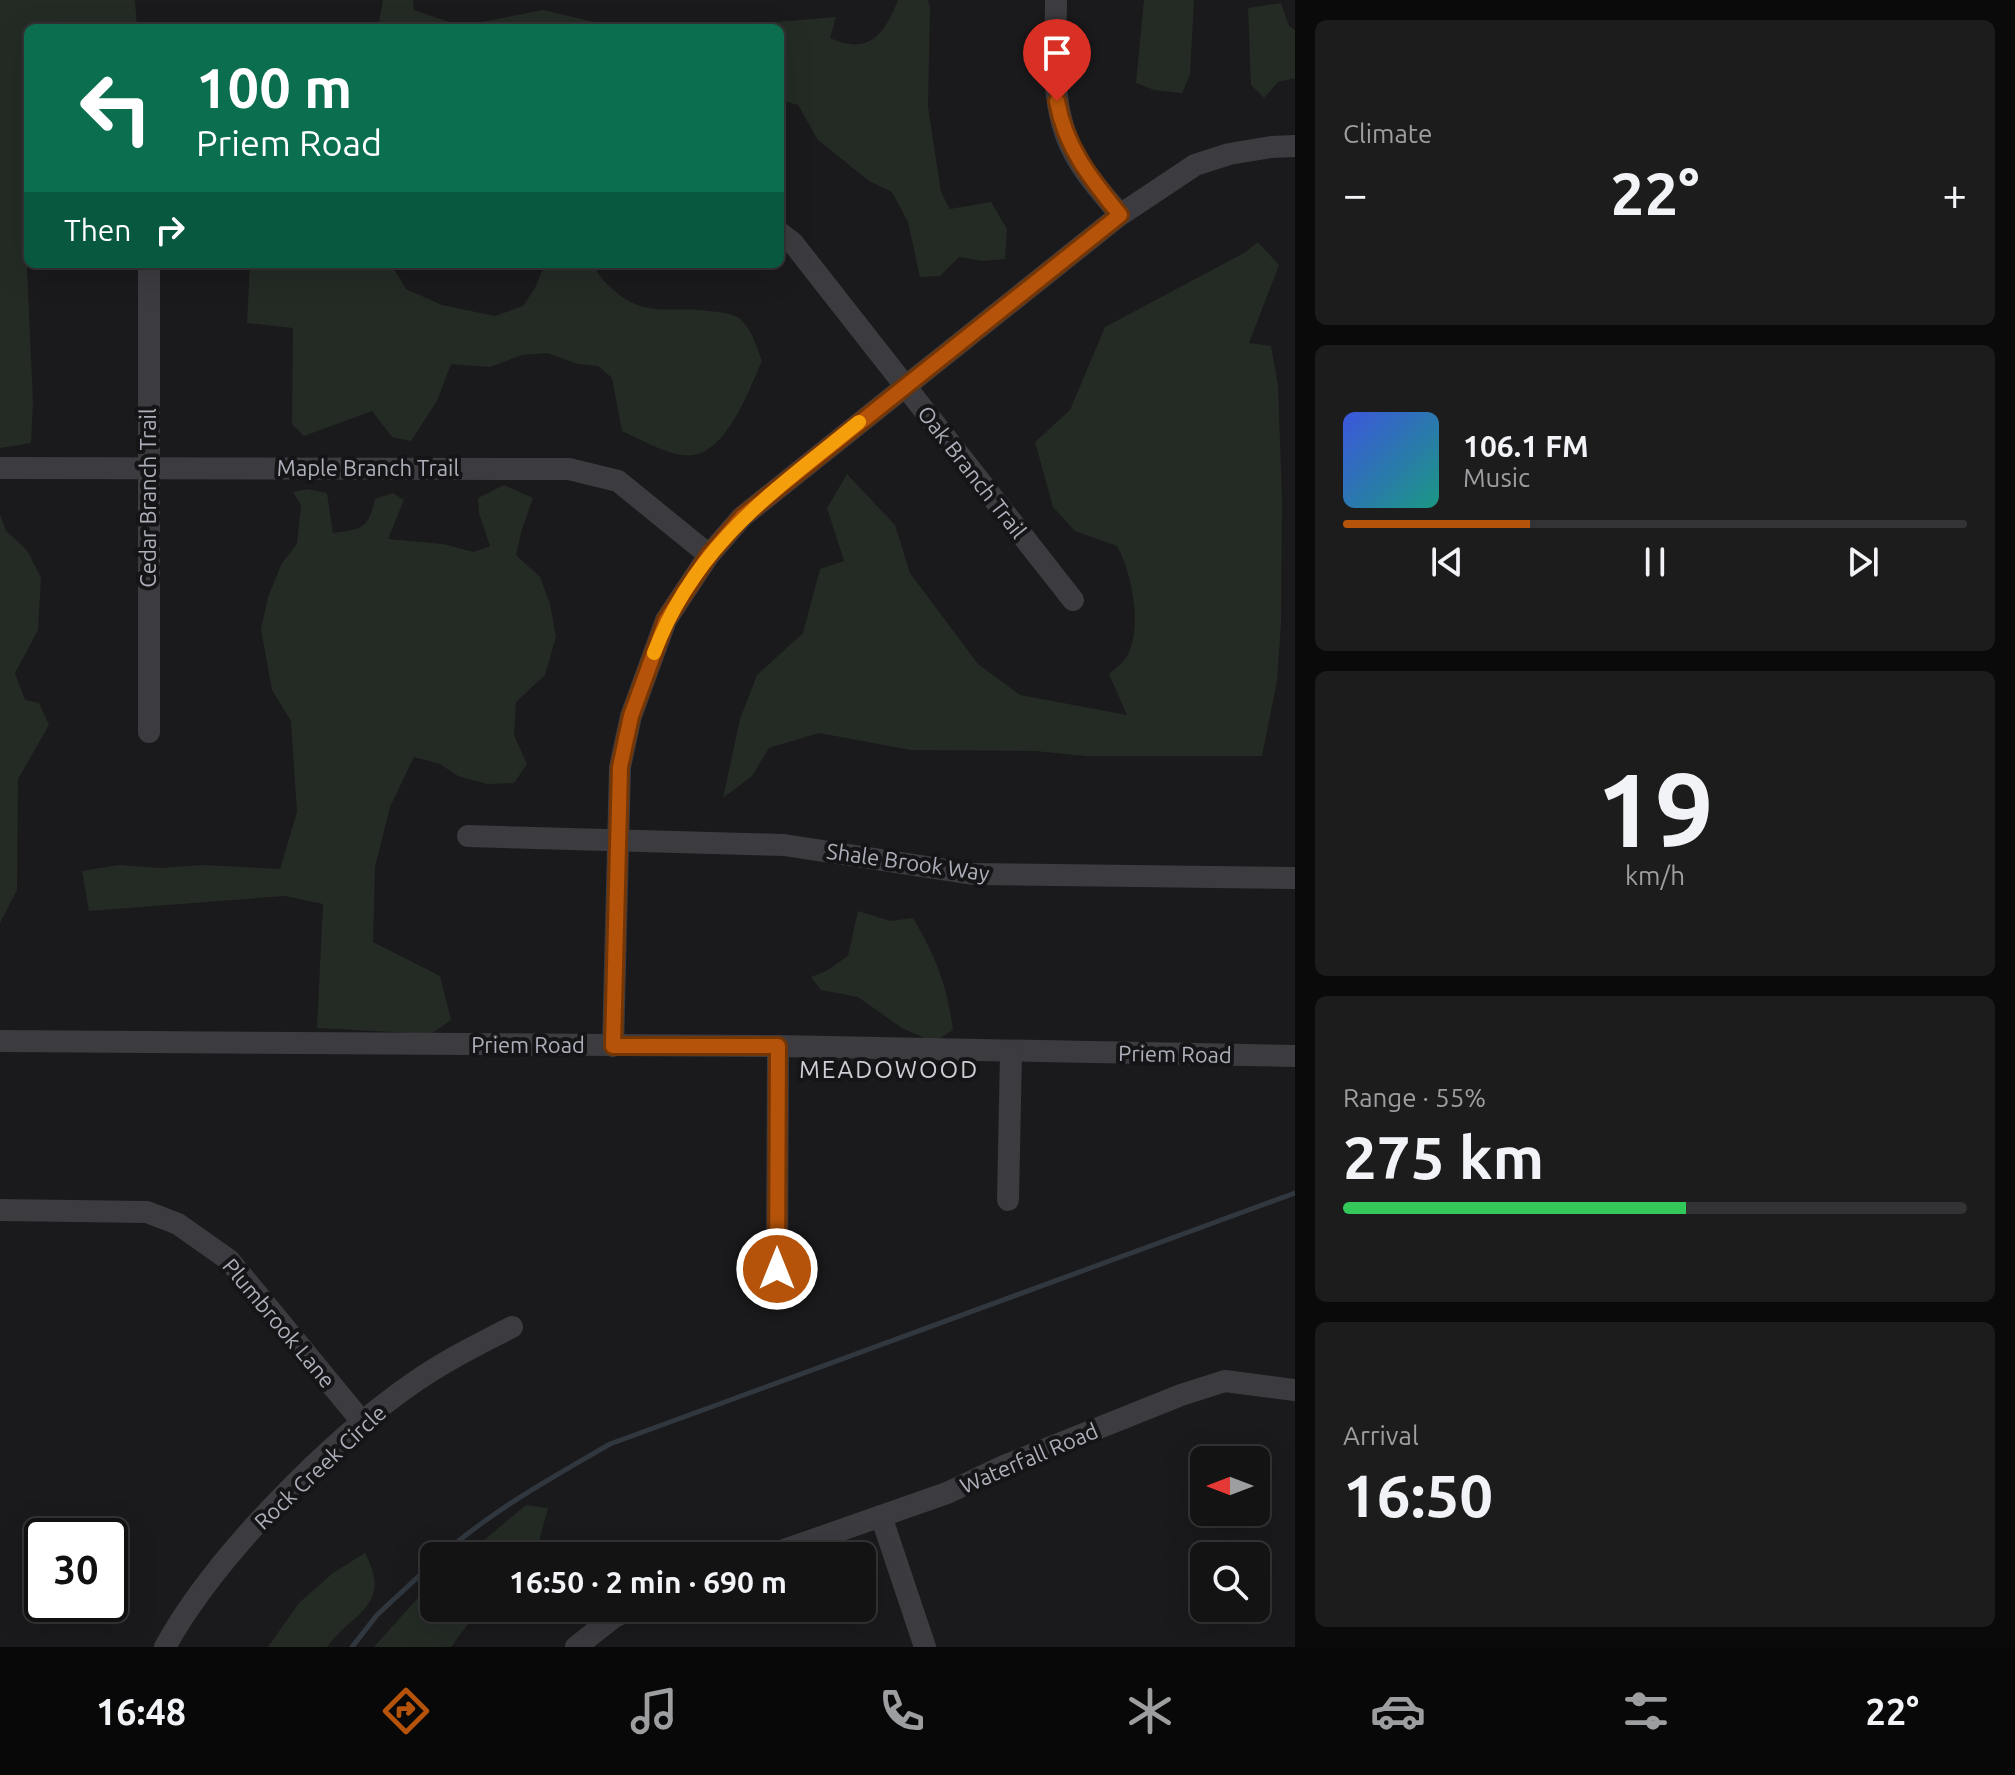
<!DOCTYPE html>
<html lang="en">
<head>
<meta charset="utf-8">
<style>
	:root { --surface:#141314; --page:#1d1c1d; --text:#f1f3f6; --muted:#9d9ea0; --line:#333234; --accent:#b45309 }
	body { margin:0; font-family:Ubuntu,sans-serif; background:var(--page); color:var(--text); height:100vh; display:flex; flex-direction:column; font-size:30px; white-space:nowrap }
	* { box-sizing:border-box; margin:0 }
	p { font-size:26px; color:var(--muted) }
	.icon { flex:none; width:44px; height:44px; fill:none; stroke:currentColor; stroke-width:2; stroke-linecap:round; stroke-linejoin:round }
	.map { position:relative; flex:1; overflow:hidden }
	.drawer { display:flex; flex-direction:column; gap:20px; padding:20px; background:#0b0a0b; width:720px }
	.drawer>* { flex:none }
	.hud { position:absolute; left:24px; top:24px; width:760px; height:244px; border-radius:12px; box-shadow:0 8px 32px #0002,0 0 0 2px var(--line); background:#0b6e4f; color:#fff; overflow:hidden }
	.needle { width:52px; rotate:270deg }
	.fabs { position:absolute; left:1190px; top:1446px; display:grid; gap:16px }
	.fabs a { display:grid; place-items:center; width:80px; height:80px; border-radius:12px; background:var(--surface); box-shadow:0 8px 32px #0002,0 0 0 2px var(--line); font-size:40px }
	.speed { position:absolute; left:24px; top:1518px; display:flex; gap:16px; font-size:40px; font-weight:700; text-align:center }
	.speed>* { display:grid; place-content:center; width:104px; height:104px; border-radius:50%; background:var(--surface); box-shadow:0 8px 32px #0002,0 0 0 2px var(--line); line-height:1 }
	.speed .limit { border:4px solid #111; border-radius:12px; background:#fff; color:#111 }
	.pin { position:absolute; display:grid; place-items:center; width:68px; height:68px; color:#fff; margin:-82px -34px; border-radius:50% 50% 50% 0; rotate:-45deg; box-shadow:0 0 8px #0007 }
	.pin .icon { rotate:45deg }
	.me { position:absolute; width:88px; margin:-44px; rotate:0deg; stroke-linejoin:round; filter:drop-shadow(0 0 6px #0008) }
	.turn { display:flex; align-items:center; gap:28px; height:168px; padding:0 40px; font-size:36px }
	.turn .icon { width:104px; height:104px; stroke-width:2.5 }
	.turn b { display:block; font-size:56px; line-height:68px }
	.then { display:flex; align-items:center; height:76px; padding:0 40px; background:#0003; gap:16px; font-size:30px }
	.big { font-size:60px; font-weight:700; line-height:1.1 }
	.drawer .tile { flex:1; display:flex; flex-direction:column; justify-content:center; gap:12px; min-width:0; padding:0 28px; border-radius:12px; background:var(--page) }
	.drawer .dial { align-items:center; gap:0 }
	.dial b { font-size:104px; line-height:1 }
	.song { display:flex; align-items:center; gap:24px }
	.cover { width:96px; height:96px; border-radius:12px; background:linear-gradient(135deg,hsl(230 70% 55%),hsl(170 70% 35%)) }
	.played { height:8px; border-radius:4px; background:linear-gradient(90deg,var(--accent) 30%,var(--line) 30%) }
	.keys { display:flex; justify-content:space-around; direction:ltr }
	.heat { display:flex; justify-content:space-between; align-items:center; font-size:44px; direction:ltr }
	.charge { height:12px; border-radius:6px; background:linear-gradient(90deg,#34c759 55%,var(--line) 0) }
	.trip { position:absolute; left:420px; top:1542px; width:456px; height:80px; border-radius:12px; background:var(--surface); box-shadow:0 8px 32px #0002,0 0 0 2px var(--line); font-weight:700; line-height:80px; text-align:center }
	.dock { display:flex; height:128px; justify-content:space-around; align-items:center; background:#080808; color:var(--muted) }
	.dock .icon { width:56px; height:56px }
	.dock .current { color:var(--accent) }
	.dock b { font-size:36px; color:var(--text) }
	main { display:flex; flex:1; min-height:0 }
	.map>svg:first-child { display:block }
</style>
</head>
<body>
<main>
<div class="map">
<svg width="1295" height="1647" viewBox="0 0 1295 1647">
	<rect width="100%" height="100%" fill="#1a191b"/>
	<!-- green -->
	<g fill="#242b25">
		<path d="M0 0H135L137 28H28L26 245 33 402 31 443 0 448Z"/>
		<path d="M383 0H413L414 10 461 26 543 10 620 28H378Z"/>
		<path d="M898 0H928L930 7 928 107 941 192 950 209 991 202 1007 229 1005 259 982 261 959 257 940 276 920 277 908 222 892 192 869 181 818 140 798 105 780 100V28H705L836 17 830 38C870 56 884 34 898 0Z"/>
		<path d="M1144 0H1194L1190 74 1182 93 1154 90 1136 83Z"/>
		<path d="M1281 3 1289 26 1295 30V78L1278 82 1264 98 1251 85 1248 8Z"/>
		<path d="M1258 242 1279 265 1249 343 1271 346 1278 385 1282 499 1281 624 1277 681 1262 756H1086L1035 751 911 750 819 733 769 748 752 776 723 798 740 719 757 675 803 633 820 569 844 561 827 508 847 474 895 525 910 573 978 664 1020 695 1127 715 1109 674C1115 669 1123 663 1127 656 1143 628 1132 573 1117 546L1075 531 1053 507 1035 442 1070 410 1105 327 1244 253Z"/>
		<path d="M250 264H391L406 289 442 305 495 316 523 306 535 288 545 264H593C599 276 605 283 616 292 647 318 671 306 709 311 719 312 730 313 739 318 751 327 757 348 762 361 749 390 728 449 694 455 674 459 640 439 622 431L612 378 598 366 578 364 547 353 522 355 490 367 451 364 437 401 411 441 392 437 372 411 304 436 292 424 293 328 247 323Z"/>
		<path d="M504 485 533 498 522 529 516 555 540 577 550 604 556 637 545 675 516 702 514 735 527 764 514 783 487 784 458 776 440 764 414 757 390 807 375 867 373 942 440 976 451 1020 431 1034 317 1028 323 904 285 896 89 911 82 871 119 865 160 868 204 865 280 869 297 812 291 721 272 690 261 629 268 597 282 563 297 544 301 505 293 492 308 489 327 493 333 533C363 529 368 529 375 499L393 493 404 500 388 539 443 544 474 552 490 546 479 513 478 498Z"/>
		<path d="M0 514 6 531 27 550 41 578 38 630 15 673 25 700 39 703 49 725 18 779 17 890 0 923Z"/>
		<path d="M858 911 890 921 913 918C936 957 947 985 953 1030L934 1042 902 1028 858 997 821 990 811 977 826 971 848 956Z"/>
		<path d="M526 1505 548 1508 535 1556H465Z"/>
		<path d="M365 1553C393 1606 354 1611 327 1647H268L299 1603 333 1573Z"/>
		<path d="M434 1580V1608H480L451 1647H374Z"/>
	</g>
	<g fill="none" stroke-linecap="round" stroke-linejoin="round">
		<!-- stream -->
		<g stroke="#30373f" stroke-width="5">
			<path d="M441 1556C491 1511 551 1478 610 1444L1295 1193"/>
			<path d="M352 1647 377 1615 434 1562"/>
		</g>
		<!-- minor -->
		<g stroke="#3b3b40" stroke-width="22">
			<path d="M1056 0C1056 54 1048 112 1078 160 1089 180 1106 197 1120 215"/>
			<path d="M780 233 793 243 1073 600"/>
			<path d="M149 264V732"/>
			<path d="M0 468 569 469 618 481 709 555"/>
			<path d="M468 836 784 845 973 874 1295 878"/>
			<path d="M0 1041 778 1046 1295 1056"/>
			<path d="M613 1046 620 767 631 716 666 620 709 555 742 517 1120 215 1195 165 1229 154 1271 147 1295 146"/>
			<path d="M1008 1200 1011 1052"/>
			<path d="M0 1210 147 1212 178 1224 229 1260 363 1423"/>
			<path d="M777 1269 778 1046"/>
			<path d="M881 1516 925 1647"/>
			<path d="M767 1556 947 1493 1004 1466 1181 1395 1225 1381 1295 1390"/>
			<path d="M165 1647C215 1556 330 1440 416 1381 446 1360 479 1344 512 1327"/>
			<path d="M576 1647 614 1617 633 1608"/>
		</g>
	</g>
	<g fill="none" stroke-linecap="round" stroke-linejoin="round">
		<!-- route casing -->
		<g stroke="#753606" stroke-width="20">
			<path id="route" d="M777 1269 778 1046H613L620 767 631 716 666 620 709 555 742 517 1120 215C1091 179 1065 147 1057 101"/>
		</g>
		<!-- route -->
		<use href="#route" stroke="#b45309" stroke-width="14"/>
		<!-- slow -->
		<path stroke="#f59e0b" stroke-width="14" d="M654 653C695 544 773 492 859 422"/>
	</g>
	<g text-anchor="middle" stroke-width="8" stroke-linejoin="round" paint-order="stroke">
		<!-- street labels -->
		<g font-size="22" fill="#adb0ba" stroke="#151416">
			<text x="368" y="476">Maple Branch Trail</text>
			<text transform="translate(972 472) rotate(52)" y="8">Oak Branch Trail</text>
			<text transform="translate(148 498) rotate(-90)" y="8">Cedar Branch Trail</text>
			<text transform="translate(908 862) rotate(8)" y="8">Shale Brook Way</text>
			<text x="528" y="1053">Priem Road</text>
			<text transform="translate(1175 1054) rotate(1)" y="8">Priem Road</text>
			<text transform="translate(279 1323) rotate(50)" y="8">Plumbrook Lane</text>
			<text transform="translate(1029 1458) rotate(-23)" y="8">Waterfall Road</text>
			<text transform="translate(320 1467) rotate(-43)" y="8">Rock Creek Circle</text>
		</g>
		<!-- neighbourhood labels -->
		<g font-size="24" letter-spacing="2" fill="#cecfd6" stroke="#151416">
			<text x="889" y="1078">MEADOWOOD</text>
		</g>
	</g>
</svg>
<div class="fabs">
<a><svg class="needle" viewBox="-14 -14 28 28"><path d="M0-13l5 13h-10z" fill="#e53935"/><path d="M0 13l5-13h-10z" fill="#9d9ea0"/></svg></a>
<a><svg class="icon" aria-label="search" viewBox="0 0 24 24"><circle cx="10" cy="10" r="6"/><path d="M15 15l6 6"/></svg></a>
</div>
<div class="speed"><div class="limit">30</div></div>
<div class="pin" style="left:1057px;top:101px;background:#d93025"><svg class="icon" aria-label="arrive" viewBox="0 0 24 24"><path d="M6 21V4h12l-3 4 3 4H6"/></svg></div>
<svg class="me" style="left:777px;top:1269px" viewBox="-20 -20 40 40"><circle r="17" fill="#b45309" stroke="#fff" stroke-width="3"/><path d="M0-11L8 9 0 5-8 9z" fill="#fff"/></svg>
<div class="trip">16:50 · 2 min · 690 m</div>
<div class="hud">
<div class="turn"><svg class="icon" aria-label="left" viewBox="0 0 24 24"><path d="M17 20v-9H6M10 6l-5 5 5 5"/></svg><div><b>100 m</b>Priem Road</div></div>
<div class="then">Then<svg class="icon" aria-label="right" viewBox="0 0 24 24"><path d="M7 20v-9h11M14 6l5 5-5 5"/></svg></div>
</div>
</div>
<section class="drawer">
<div class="tile"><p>Climate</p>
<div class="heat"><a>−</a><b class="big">22°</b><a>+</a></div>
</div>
<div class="tile">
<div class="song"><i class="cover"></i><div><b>106.1 FM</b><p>Music</p></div></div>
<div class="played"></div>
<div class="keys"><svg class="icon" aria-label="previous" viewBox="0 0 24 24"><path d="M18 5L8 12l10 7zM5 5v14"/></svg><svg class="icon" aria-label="pause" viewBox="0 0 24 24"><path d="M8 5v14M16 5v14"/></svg><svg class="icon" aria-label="next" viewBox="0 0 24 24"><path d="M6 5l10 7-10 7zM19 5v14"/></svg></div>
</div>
<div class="tile dial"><b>19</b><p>km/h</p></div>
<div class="tile"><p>Range · 55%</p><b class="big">275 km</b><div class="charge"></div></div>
<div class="tile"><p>Arrival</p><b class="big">16:50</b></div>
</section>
</main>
<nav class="dock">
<b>16:48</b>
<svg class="icon current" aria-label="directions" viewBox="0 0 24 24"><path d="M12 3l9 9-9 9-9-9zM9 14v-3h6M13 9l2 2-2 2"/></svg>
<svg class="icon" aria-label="music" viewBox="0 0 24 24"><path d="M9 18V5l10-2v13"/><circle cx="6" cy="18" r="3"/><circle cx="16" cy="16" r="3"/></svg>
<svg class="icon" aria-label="phone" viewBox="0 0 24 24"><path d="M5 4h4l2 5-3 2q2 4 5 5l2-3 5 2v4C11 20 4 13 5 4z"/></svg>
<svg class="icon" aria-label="climate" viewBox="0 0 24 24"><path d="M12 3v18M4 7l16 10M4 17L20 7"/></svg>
<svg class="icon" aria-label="car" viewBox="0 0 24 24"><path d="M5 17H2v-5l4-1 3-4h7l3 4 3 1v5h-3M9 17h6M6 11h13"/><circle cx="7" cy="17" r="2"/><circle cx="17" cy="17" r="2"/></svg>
<svg class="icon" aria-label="filters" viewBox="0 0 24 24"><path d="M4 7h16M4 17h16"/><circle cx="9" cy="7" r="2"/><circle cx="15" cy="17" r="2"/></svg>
<b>22°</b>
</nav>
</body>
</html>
